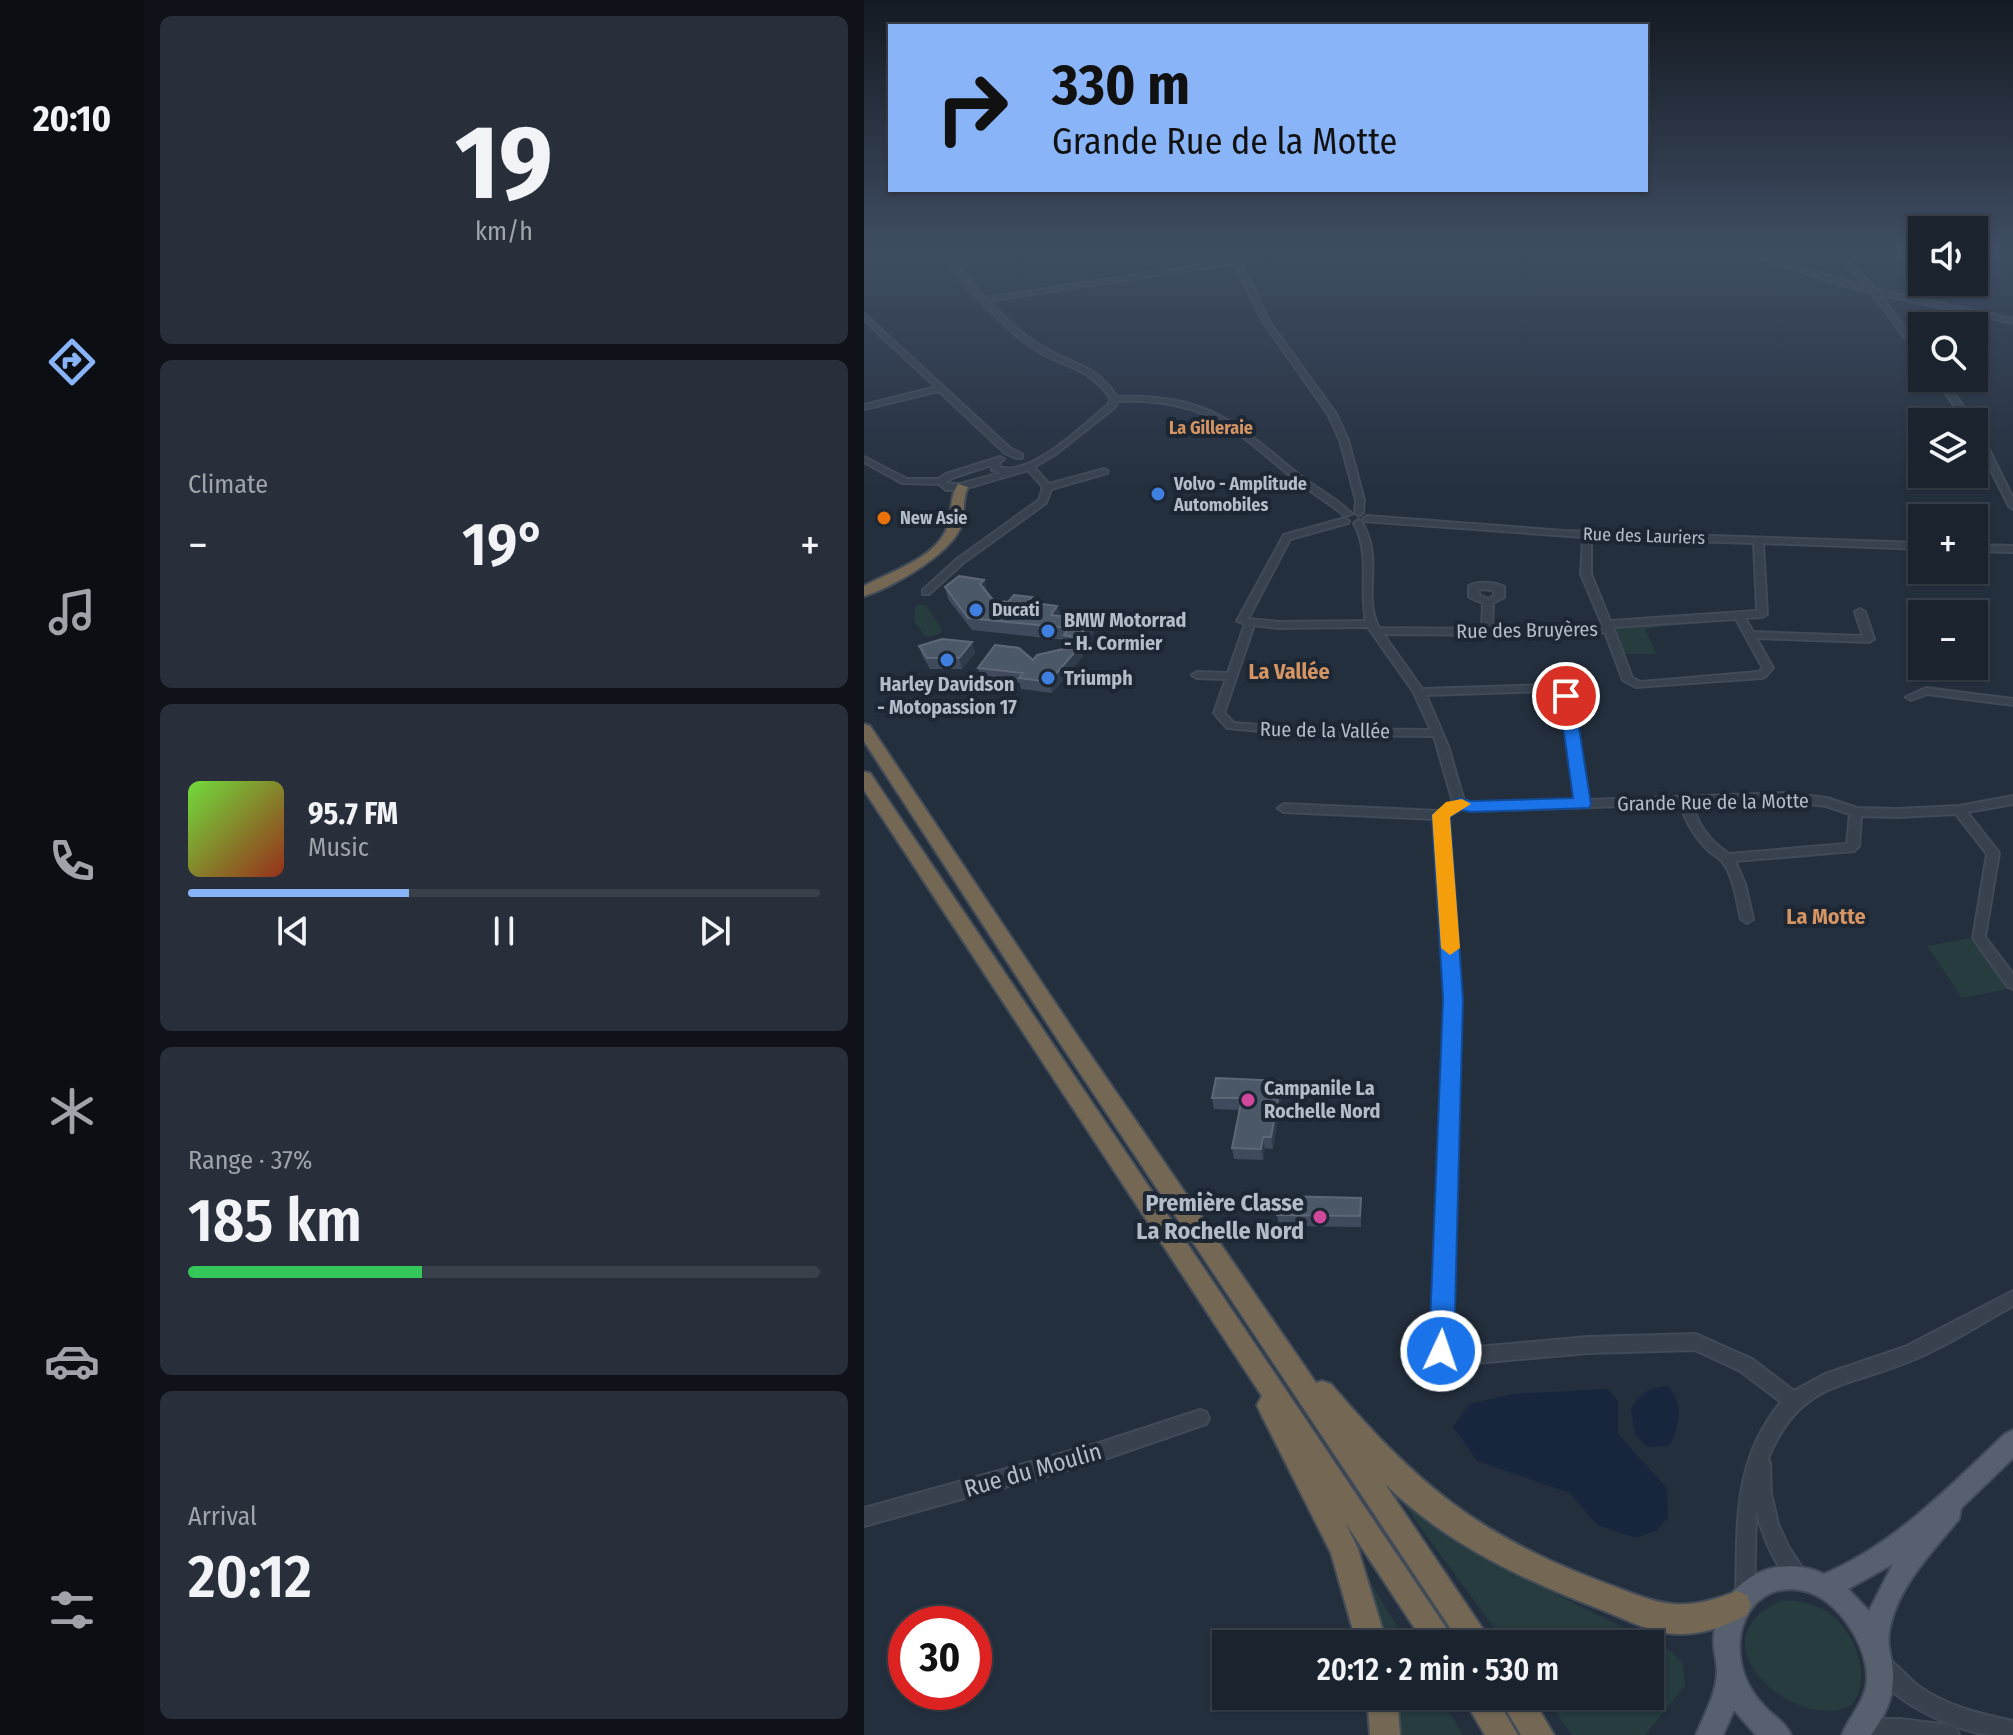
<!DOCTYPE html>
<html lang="en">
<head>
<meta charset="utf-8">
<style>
	:root { --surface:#1b232e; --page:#282f3a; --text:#f1f3f6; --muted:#a0a4aa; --line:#39404a; --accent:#8ab4f8 }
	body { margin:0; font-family:"Fira Sans Condensed",sans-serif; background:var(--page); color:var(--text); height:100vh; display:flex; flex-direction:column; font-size:30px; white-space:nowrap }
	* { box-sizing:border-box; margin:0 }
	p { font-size:26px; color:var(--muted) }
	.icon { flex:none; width:44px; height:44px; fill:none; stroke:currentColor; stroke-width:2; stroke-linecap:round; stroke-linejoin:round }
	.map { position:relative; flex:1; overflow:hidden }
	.sheet { display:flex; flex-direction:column; gap:16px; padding:16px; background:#0f1319; width:720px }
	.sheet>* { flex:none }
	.guide { position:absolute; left:24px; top:24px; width:760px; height:168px; border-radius:0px; box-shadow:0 2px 6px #0004,0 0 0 2px var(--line); background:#8ab4f8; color:#111; overflow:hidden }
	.tools { position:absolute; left:1044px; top:216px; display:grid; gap:16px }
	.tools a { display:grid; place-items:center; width:80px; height:80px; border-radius:0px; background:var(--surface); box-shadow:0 2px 6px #0004,0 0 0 2px var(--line); font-size:40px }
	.speed { position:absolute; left:24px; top:1606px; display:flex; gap:16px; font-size:40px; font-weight:700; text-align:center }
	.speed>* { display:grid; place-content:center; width:104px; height:104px; border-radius:50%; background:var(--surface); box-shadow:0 2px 6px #0004,0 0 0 2px var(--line); line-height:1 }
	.speed .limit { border:12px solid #d22; background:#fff; color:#111 }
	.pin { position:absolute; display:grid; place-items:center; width:68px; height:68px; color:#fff; margin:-34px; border:4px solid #fff; border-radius:50%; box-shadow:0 2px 8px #0007 }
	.me { position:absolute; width:88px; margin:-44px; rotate:3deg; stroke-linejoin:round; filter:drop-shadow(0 0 6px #0008) }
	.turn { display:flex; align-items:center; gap:28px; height:168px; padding:0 32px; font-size:36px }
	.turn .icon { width:104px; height:104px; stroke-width:2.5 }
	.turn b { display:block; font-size:56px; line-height:68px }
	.big { font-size:60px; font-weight:600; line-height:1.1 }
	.sheet .widget { flex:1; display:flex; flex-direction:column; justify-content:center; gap:12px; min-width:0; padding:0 28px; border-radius:12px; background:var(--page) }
	.sheet .dial { align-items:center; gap:0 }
	.dial b { font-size:104px; line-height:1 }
	.song { display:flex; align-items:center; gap:24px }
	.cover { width:96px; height:96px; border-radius:12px; background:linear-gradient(135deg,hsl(100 70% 55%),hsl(10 70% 35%)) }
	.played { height:8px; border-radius:4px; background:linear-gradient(90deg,var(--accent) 35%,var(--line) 35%) }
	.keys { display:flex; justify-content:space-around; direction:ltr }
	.heat { display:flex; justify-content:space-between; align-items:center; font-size:44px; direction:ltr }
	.charge { height:12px; border-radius:6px; background:linear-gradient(90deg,#34c759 37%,var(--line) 0) }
	.trip { position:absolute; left:348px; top:1630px; width:452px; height:80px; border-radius:0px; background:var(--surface); box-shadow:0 2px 6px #0004,0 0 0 2px var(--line); font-weight:600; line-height:80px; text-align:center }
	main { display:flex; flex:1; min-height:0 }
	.tabs { display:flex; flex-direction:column; width:144px; justify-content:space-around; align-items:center; background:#0b0e12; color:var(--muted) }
	.tabs .icon { width:56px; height:56px }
	.tabs .current { color:var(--accent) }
	.tabs b { font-size:36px; color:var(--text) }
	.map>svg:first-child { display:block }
</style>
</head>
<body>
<main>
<nav class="tabs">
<b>20:10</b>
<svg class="icon current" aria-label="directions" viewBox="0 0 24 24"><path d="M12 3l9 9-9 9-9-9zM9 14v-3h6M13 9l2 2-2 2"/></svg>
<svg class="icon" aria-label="music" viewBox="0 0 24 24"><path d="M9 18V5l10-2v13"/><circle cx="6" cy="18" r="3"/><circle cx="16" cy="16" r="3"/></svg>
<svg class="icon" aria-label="phone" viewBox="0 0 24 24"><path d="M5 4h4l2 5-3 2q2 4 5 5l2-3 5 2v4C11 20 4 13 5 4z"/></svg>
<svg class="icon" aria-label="climate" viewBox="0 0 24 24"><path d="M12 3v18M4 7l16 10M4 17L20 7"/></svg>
<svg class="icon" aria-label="car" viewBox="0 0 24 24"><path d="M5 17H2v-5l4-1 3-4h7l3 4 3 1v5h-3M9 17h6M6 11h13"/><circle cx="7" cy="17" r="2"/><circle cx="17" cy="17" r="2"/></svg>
<svg class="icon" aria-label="filters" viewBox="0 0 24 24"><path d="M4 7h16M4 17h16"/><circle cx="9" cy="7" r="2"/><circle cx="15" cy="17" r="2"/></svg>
</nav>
<section class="sheet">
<div class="widget dial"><b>19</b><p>km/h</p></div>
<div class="widget"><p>Climate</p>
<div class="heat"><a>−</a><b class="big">19°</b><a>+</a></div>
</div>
<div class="widget">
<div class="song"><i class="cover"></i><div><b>95.7 FM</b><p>Music</p></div></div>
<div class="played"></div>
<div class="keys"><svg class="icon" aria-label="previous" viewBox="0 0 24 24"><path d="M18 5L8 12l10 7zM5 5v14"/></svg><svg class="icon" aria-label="pause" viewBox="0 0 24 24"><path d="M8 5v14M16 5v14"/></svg><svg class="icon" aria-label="next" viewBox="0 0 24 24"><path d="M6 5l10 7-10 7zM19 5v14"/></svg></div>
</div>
<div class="widget"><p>Range · 37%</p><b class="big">185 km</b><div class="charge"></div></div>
<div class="widget"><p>Arrival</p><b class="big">20:12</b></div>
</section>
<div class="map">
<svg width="1149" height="1735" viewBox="0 0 1149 1735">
	<rect width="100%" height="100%" fill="#242f3e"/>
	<!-- green -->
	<g fill="#263c3f">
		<path d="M56 604 62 605 78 629 76 634 61 637 50 620 51 608Z"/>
		<path d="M790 624 796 627 781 629 792 654H760L752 627Z"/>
		<path d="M1107 938 1144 989 1098 998 1063 946Z"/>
		<path d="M530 1491 638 1568 805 1650 819 1663 821 1686 781 1735H708L680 1696H786V1644H642Z"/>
		<path d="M499 1570 544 1644H518Z"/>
		<path d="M919 1600C934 1601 946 1602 960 1610 989 1626 1010 1676 988 1705 934 1735 823 1641 919 1600Z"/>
		<path d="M527 1696H575L599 1735H532Z"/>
	</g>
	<!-- water -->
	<g fill="#17263c">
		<path d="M804 1386C820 1404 816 1427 805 1446L783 1447 771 1434 767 1409C778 1393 784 1387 804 1386Z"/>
		<path d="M743 1389 754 1401V1434L803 1488 804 1517 793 1530 772 1538 733 1525 706 1493 613 1461 589 1427 605 1404 648 1394Z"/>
	</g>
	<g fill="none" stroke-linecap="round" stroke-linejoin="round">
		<!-- minor casing -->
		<g stroke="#414a57" stroke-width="4">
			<g id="minor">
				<path d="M72 248H78L121 298 369 260 364 248H370L372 252 436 248 374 256 404 320 472 414 484 440 500 500 499 513 495 516 491 513 492 500 476 440 464 414 398 320 371 263 124 301C142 319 160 337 182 349 214 368 229 362 253 397 345 393 372 424 439 478 455 490 474 499 488 514L481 516C465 502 446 492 430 479 368 427 340 398 254 401L250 408 193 453 170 467 185 484 240 469 244 471 243 473 187 489 182 503 99 563 65 594H59V590L93 559 175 500 179 487 164 470 96 490H82L75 484 38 483 0 462V457L43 479H75L82 474 136 457 140 459 136 462 135 467C167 478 220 424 244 405L247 399C221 362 198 369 166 346 130 319 99 284 72 248ZM127 465 128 470 137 473 96 484H84L82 482 88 478Z"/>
				<path d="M866 248H875L1003 288 998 280 959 248H966L1002 278 1011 289 1149 319V323L1015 294 1058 350V357H1055L1007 292 984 287Z"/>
				<path d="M0 314 147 449 158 454V458H152L141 453 75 391 0 409V405L72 387 0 320Z"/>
				<path d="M1071 378H1079L1110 422H1102Z"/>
				<path d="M1110 426 1114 428 1149 498V509L1145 506 1110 436Z"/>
				<path d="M503 516 700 531 1058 543V549L899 543 903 614 898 617 881 618 889 632 999 636 991 612 996 609 1001 612 1010 639 1005 642 892 638 909 668 901 677 897 678 772 687 759 680 741 632 670 635 519 634 558 689 686 685 706 694 724 800 920 793 963 798 993 808 1033 809 1095 806 1149 796V804L1103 812 1135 853 1121 937 1149 974V989L1144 987 1109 938 1123 854 1092 814 1033 817 997 816 995 846 990 851 871 861 881 884 889 919 883 923 877 919C873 902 869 872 857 860 854 857 850 855 846 852 833 840 821 822 817 804L607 811 596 807 583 816 590 891 596 999 585 1347 591 1349 724 1337 832 1334 888 1359 930 1391 961 1374 1041 1347 1149 1291V1306C1116 1324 1085 1345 1051 1359 982 1389 937 1379 904 1458L906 1463 907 1494 914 1524 924 1546 945 1578 943 1585 936 1587C914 1578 898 1533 892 1511L890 1596 888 1603 881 1605 874 1603 872 1596C874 1524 868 1462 917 1402L876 1371 831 1350 724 1353 590 1365 571 1357 569 1351 582 999 578 891 572 819 420 812 414 808 420 804 575 811 589 802 570 736 444 735 363 728 350 713 362 679 333 678 328 675 333 672 364 673 381 624 373 621 420 535 481 518 485 521 484 523 426 539 384 619 415 622 502 621C495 588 507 554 490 523L494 520 497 521C521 560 497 594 515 628L618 629 619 603 605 597V586C613 581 632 582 640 587V597L629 603 628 629 739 626 717 574 719 537 500 521 499 519ZM727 538 890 543 893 611 746 621 727 574ZM615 589 630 590V596L624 599 615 595ZM872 619 899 668 894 672 777 682 768 678 749 627ZM390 625 415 628 504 627 549 691 567 730 444 729 370 723 360 713ZM684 691 697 698 713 800 608 803 600 801 584 746 562 695ZM920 801 962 806 986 814 983 844 865 854C847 842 833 825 829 804Z"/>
				<path d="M1110 545 1149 546V552L1110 551Z"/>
				<path d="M1062 688 1149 699V705L1063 694 1047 700 1042 697Z"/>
				<path d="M336 1410 342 1412 345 1418 342 1424 336 1426 232 1462 0 1526V1508L232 1444Z"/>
				<path d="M1019 1656C1032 1662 1042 1676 1053 1685 1082 1706 1115 1714 1149 1721V1735C1139 1735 1128 1735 1118 1734 1084 1727 1023 1700 1009 1666L1012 1659Z"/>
				<path d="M998 1719H1036L1085 1725 1092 1728 1095 1735H990L988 1729 991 1722Z"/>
			</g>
		</g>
		<!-- major casing -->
		<g stroke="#414a57" stroke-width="4">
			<path id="major" d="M1149 1430V1458L1097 1508 1095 1519C1070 1550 1037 1583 1027 1623 1020 1647 1030 1657 1029 1678 1029 1700 1020 1717 1007 1735H978C986 1714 1004 1700 1003 1675 1001 1642 974 1600 941 1591 895 1580 869 1621 877 1662 880 1680 890 1696 903 1709 912 1718 922 1723 927 1735H892L870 1710 859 1735H832C840 1715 853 1693 853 1671 853 1659 848 1647 850 1634 858 1581 911 1551 960 1574 1031 1544 1085 1487 1141 1434ZM1029 1564 1005 1611 984 1589Z"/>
		</g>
		<!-- highway casing -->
		<g stroke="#434c59" stroke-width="4">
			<g id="highway">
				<path d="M94 484 104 487C97 501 102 516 96 529 83 556 27 588 0 596V586C27 571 71 559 83 528 89 513 85 498 94 484Z"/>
				<path d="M0 724 6 726 210 1031 452 1383 458 1381 467 1384C551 1482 612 1534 733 1580 792 1602 812 1616 873 1591L883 1595 887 1605 883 1615C861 1626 838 1635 813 1634 788 1633 765 1621 743 1612 662 1581 583 1545 521 1484L629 1644H597L196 1043 0 741Z"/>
				<path d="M0 772 6 773 593 1644H561L481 1522 494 1549 523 1644H493L467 1553 397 1414 393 1405 398 1396 0 790Z"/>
				<path d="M503 1696H533L536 1735H506Z"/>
				<path d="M598 1696H631L654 1735H621Z"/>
				<path d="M634 1696H667L690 1735H657Z"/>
			</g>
		</g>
		<!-- minor -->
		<use href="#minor" fill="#38414e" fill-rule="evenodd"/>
		<!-- major -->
		<use href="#major" fill="#56606e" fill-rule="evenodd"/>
		<!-- highway -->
		<use href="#highway" fill="#746855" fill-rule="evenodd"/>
	</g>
	<!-- wall -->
	<g fill="#3f4b5c">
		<path d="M926 248H957L964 253 962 261 943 263 926 250Z"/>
		<path d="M120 580 123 592 129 600 193 606 196 616 230 633 218 650 219 656 188 693 157 689 156 683 117 679 114 668 169 660 203 648 201 640 108 630 84 599 81 587Z"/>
		<path d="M108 642 111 653 98 669H66L59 657 55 646Z"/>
		<path d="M417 1081 418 1092 409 1149 401 1148 399 1160 370 1159 368 1148 376 1110 350 1109 348 1098Z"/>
		<path d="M497 1198V1227L415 1226 413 1215Z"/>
	</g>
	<!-- shaded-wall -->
	<g fill="#2f3b4b">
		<path d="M964 253 962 261 943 263 945 254Z"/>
		<path d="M120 580 123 592 116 584Z"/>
		<path d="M193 606 196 618 190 627 187 615Z"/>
		<path d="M227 620 230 633 218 650 219 656 188 693 185 682 216 645 215 638Z"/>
		<path d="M108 642 111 653 98 669 95 658Z"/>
		<path d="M417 1081 418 1092 409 1149 407 1137Z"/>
		<path d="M399 1137 401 1148 399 1160 397 1149Z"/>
	</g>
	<!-- building -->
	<g fill="#4b5868" stroke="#5c6777" stroke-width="2">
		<path d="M936 248H957L964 253 945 254Z"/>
		<path d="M95 576 120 580 116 584 129 600 144 602 150 595 168 597 163 602 193 606 187 615 227 620 215 638 200 635 205 628 104 618 81 587Z"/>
		<path d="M78 639 108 642 95 658H63L55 646Z"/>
		<path d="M131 645 155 648 169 660 173 655 217 645 185 682 155 678 159 673 114 668Z"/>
		<path d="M352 1078 417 1081 407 1137H399L397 1149 368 1148 378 1098H348Z"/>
		<path d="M415 1196 497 1198 496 1216 413 1215Z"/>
	</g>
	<!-- sky -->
	<linearGradient id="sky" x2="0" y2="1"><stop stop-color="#141a22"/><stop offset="0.51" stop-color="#3f4d63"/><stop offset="1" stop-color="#3f4d63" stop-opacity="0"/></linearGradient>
	<rect width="1149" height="491" fill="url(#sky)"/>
	<!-- route -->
	<path fill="#1a73e8" stroke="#114b97" stroke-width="2" d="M702 691 710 696 727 804 725 808 607 812 597 810 586 817 599 999 590 1351 586 1359 577 1363 569 1359 565 1351 579 999 568 815 595 798 607 801 709 798 695 696Z"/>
	<!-- slow -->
	<path fill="#f59e0b" d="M598 799 607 804 586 817 596 948 586 955 577 948 568 815 582 802Z"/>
	<!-- markers -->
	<g fill="#3f7fe0" stroke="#1d2633" stroke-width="3">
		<circle cx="294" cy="494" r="8"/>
		<circle cx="112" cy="610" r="8"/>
		<circle cx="184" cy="631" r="8"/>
		<circle cx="83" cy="660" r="8"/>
		<circle cx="184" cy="678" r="8"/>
	</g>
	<circle fill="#e8710a" stroke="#1d2633" stroke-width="3" cx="20" cy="518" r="8"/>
	<g fill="#d1479c" stroke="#1d2633" stroke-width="3">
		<circle cx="384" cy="1100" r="8"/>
		<circle cx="456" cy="1217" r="8"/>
	</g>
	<g text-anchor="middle" stroke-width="8" stroke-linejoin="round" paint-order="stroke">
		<!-- far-neighbourhood labels -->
		<g font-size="18" font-weight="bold" fill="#d59563" stroke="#1d2633">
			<text x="347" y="434">La Gilleraie</text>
		</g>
		<!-- far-poi labels -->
		<g font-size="18" font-weight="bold" fill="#b4bcc9" stroke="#1d2633" text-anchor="start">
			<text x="310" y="490">Volvo - Amplitude<tspan x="310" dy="21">Automobiles</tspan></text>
			<text x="36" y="524">New Asie</text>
			<text x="128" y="616">Ducati</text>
		</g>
		<!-- far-street labels -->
		<g font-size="18" fill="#b4bcc9" stroke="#1d2633">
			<text transform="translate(780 536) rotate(2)" y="6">Rue des Lauriers</text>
		</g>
		<!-- poi labels -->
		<g font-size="20" font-weight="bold" fill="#b4bcc9" stroke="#1d2633" text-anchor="start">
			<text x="200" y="627">BMW Motorrad<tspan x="200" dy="23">- H. Cormier</tspan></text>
			<text x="200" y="685">Triumph</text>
			<text x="83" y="691" text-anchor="middle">Harley Davidson<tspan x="83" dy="23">- Motopassion 17</tspan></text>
			<text x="400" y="1095">Campanile La<tspan x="400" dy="23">Rochelle Nord</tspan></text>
		</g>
		<!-- street labels -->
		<g font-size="20" fill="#b4bcc9" stroke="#1d2633">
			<text transform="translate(663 630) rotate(-1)" y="7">Rue des Bruyères</text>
			<text transform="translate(461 730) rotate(1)" y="7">Rue de la Vallée</text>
			<text transform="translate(849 802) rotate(-1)" y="7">Grande Rue de la Motte</text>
		</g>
		<!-- neighbourhood labels -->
		<g font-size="22" font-weight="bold" fill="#d59563" stroke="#1d2633">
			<text x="425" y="679">La Vallée</text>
			<text x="962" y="924">La Motte</text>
		</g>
		<!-- near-poi labels -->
		<g font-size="24" font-weight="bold" fill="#b4bcc9" stroke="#1d2633" text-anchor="end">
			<text x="440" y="1211">Première Classe<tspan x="440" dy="28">La Rochelle Nord</tspan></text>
		</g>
		<!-- near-street labels -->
		<g font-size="24" fill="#b4bcc9" stroke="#1d2633">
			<text transform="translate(169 1470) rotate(-16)" y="8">Rue du Moulin</text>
		</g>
	</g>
</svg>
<div class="tools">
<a><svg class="icon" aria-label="sound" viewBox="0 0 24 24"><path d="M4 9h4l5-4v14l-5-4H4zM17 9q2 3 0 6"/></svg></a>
<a><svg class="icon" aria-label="search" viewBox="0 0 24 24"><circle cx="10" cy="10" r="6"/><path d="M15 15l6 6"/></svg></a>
<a><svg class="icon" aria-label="layers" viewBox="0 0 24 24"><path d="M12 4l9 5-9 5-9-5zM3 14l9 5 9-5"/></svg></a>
<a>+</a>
<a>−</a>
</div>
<div class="speed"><div class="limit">30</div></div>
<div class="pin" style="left:702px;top:696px;background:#d93025"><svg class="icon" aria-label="arrive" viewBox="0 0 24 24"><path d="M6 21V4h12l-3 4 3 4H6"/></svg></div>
<svg class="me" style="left:577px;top:1351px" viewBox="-20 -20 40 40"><circle r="17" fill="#1a73e8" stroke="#fff" stroke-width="3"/><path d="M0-11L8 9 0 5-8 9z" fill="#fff"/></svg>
<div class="trip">20:12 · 2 min · 530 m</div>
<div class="guide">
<div class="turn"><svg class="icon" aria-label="right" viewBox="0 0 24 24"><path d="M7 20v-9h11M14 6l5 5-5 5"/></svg><div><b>330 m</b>Grande Rue de la Motte</div></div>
</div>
</div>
</main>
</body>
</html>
